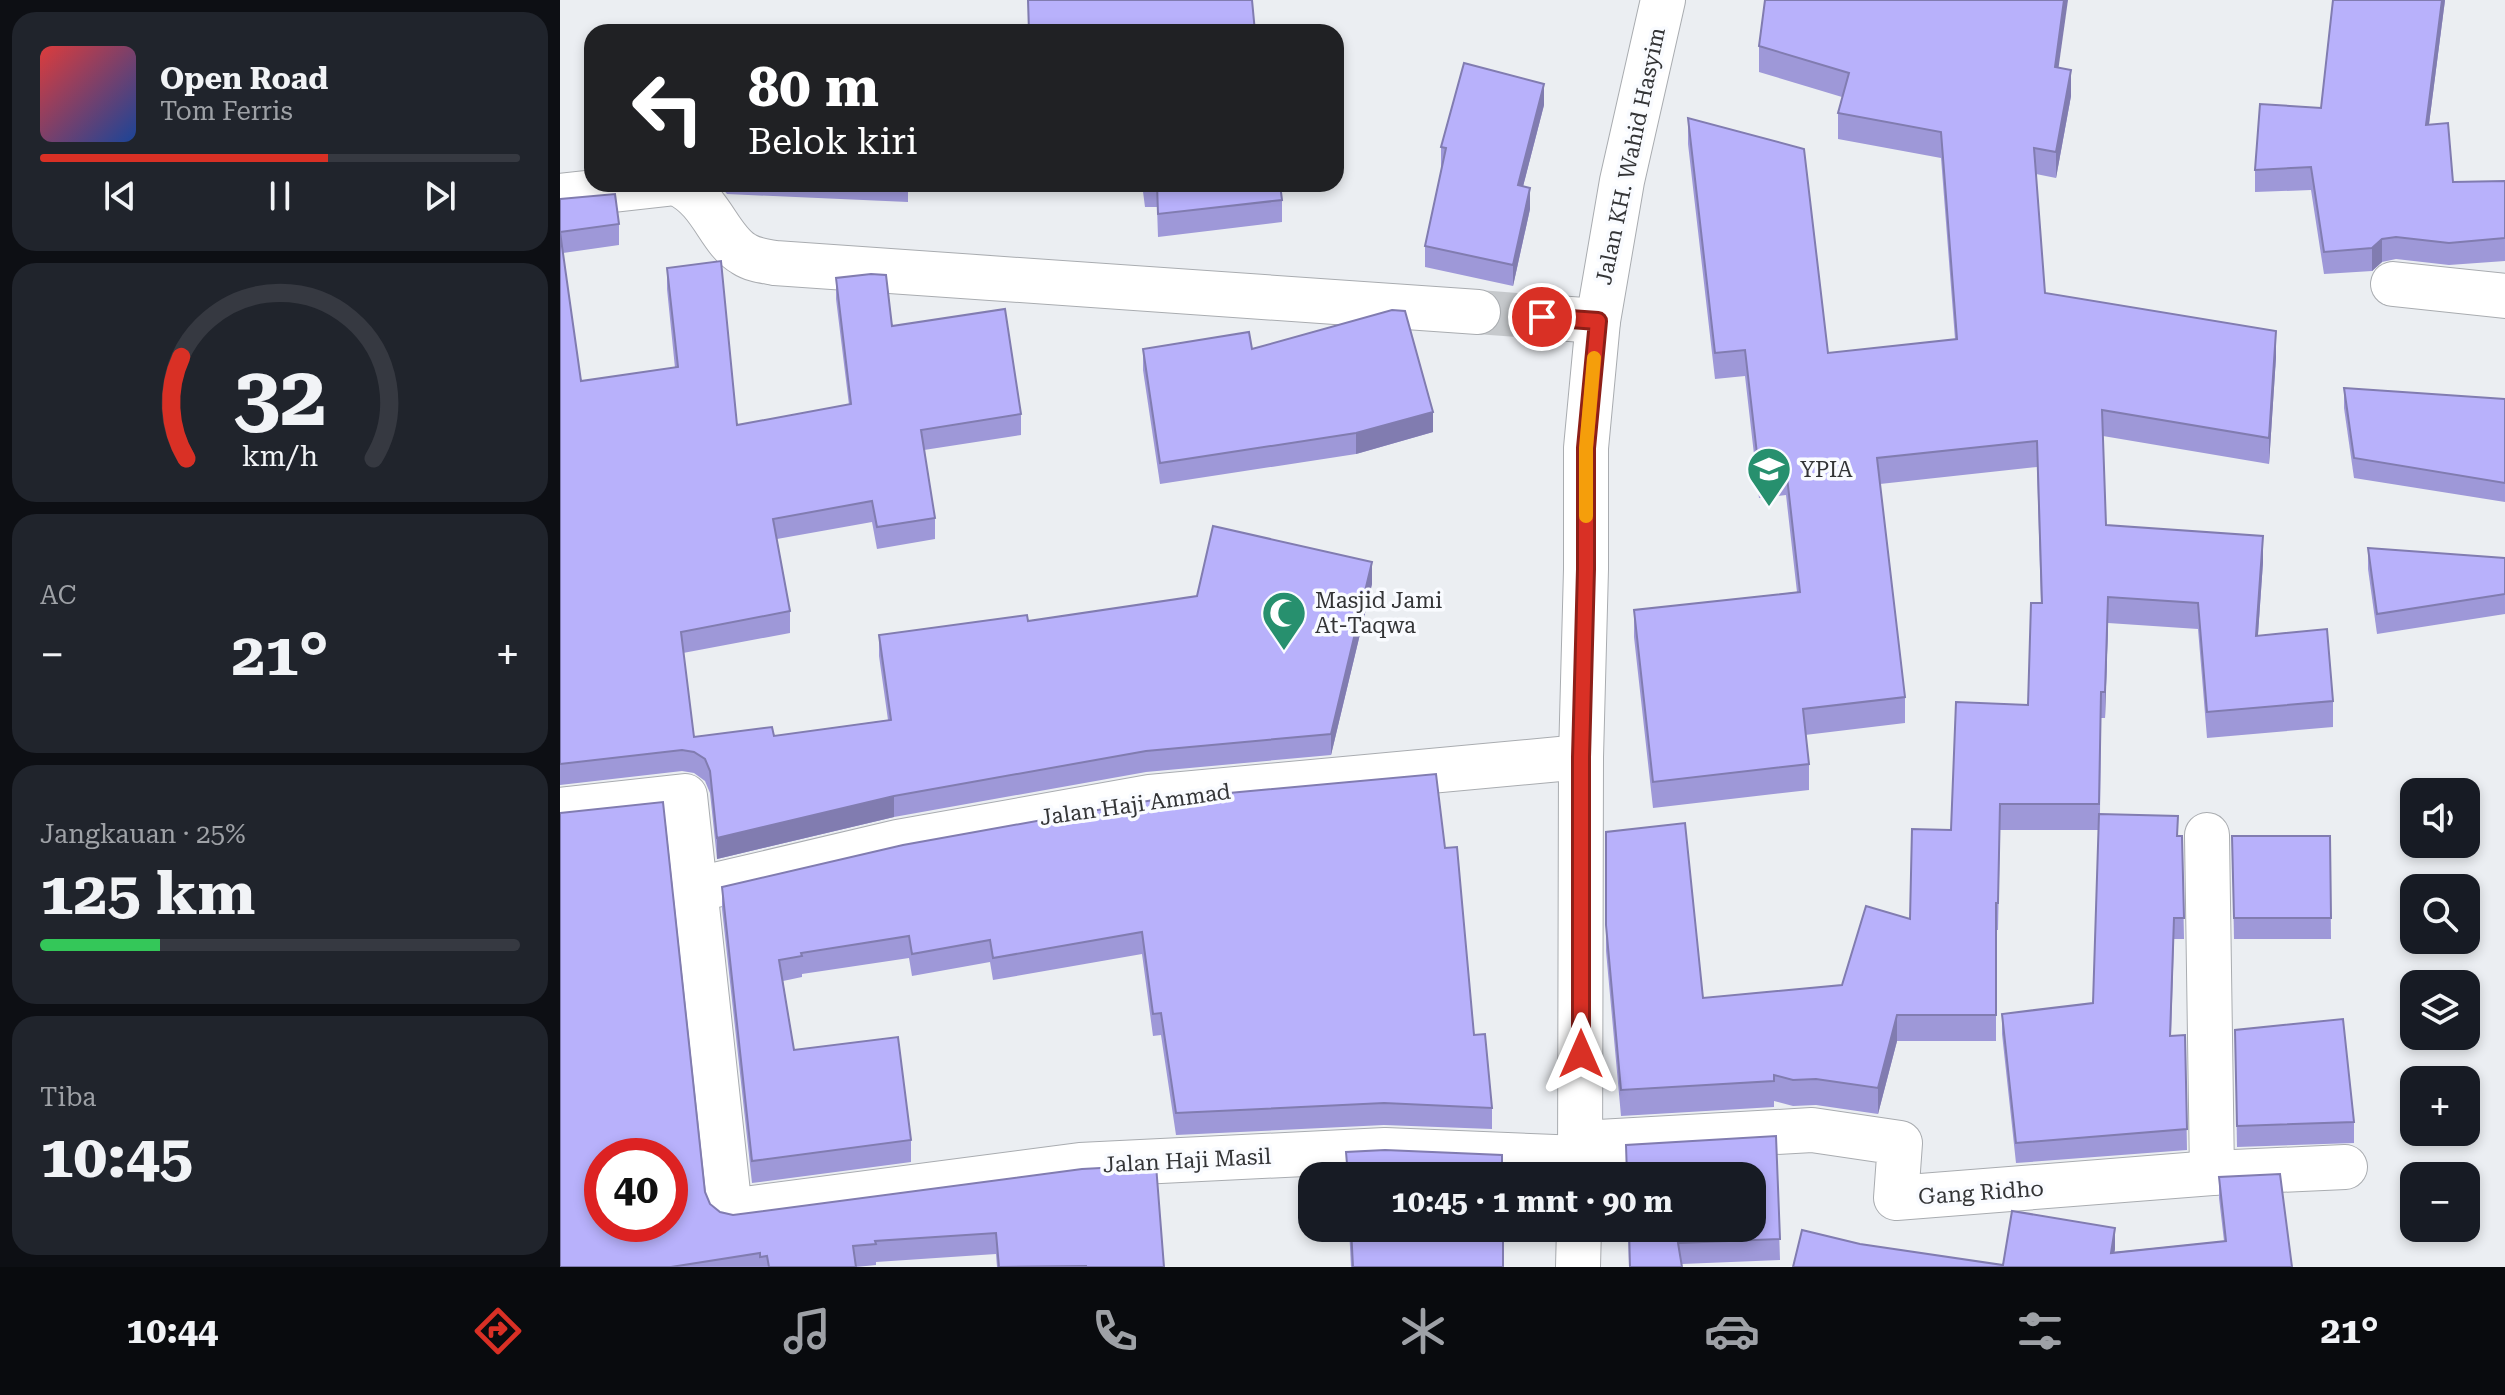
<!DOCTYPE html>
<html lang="id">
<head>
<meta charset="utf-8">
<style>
	:root { --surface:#171b24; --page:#20242c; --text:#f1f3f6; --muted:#9ea1a6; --line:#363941; --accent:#d93025 }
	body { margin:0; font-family:"Roboto Serif",serif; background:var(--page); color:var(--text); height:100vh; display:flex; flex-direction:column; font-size:30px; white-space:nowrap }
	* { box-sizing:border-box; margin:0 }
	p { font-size:26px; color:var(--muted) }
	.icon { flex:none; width:44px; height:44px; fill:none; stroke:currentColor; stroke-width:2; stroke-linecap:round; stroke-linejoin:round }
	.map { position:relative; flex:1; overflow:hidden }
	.side { display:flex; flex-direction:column; gap:12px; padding:12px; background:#0d0f14; width:560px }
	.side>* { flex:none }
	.top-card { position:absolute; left:24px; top:24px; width:760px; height:168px; border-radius:24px; box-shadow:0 4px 12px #0003; background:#202124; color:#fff; overflow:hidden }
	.tools { position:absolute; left:1840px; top:778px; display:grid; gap:16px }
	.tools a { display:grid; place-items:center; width:80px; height:80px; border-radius:16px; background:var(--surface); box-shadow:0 4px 12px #0003; font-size:40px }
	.speed { position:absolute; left:24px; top:1138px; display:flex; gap:16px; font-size:40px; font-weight:700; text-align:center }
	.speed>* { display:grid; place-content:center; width:104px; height:104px; border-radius:50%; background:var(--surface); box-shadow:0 4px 12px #0003; line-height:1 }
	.speed .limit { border:12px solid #d22; background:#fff; color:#111 }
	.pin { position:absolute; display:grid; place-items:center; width:68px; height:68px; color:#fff; margin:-34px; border:4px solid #fff; border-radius:50%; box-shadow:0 2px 8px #0007 }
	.me { position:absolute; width:88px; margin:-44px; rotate:0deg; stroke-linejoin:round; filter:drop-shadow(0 0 6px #0008) }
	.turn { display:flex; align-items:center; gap:28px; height:168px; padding:0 32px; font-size:36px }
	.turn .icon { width:104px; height:104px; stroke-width:2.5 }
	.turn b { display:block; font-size:56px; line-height:68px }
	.big { font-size:60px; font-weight:700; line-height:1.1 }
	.side .widget { flex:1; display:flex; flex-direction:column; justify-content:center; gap:12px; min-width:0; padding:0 28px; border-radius:24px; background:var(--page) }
	.side .dial { align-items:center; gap:0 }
	.dial svg { height:208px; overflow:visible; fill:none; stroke:var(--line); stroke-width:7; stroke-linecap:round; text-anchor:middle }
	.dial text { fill:var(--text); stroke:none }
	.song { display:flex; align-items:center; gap:24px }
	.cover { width:96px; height:96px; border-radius:12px; background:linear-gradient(135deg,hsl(0 70% 55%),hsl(220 70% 35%)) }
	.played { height:8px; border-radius:4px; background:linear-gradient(90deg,var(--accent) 60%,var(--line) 60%) }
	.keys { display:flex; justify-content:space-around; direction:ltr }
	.heat { display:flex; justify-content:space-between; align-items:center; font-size:44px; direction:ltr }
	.charge { height:12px; border-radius:6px; background:linear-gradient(90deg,#34c759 25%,var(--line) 0) }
	.trip { position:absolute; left:738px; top:1162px; width:468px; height:80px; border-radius:24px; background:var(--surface); box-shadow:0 4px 12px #0003; font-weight:700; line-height:80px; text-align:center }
	.menu { display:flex; height:128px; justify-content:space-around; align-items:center; background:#090b0e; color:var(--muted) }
	.menu .icon { width:56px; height:56px }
	.menu .selected { color:var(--accent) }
	.menu b { font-size:36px; color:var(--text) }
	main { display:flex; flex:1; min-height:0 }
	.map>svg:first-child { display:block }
</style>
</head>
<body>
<main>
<section class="side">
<div class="widget">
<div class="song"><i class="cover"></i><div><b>Open Road</b><p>Tom Ferris</p></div></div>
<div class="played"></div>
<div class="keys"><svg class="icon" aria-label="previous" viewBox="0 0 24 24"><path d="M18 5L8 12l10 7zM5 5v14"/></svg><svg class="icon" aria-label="pause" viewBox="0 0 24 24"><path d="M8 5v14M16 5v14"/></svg><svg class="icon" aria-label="next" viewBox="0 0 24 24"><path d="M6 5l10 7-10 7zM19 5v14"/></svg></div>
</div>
<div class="widget dial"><svg viewBox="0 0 100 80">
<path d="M14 69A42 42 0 1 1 86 69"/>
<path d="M14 69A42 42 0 0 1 12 30" stroke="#d93025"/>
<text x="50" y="56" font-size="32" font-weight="700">32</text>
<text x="50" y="72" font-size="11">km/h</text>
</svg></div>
<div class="widget"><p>AC</p>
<div class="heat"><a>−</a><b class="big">21°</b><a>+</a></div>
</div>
<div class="widget"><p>Jangkauan · 25%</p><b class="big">125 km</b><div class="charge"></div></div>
<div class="widget"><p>Tiba</p><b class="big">10:45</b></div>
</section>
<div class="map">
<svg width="1945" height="1267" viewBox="0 0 1945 1267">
	<rect width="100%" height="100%" fill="#ebeef2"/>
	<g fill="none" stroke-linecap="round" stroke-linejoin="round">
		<!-- minor-tunnel -->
		<path stroke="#c6c9cc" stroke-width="44" stroke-dasharray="44 22" stroke-linecap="butt" d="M918 312 982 317"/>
		<!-- minor casing -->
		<g stroke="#a9acb0" stroke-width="46">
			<g id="minor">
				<path d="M118 184C152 200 159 240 184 254 193 260 204 261 215 263L918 312"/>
				<path d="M0 196 107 184"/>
				<path d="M1833 284 1945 296"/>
				<path d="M982 317 1038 321"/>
				<path d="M0 810 125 796 170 1211 520 1165 825 1150 1020 1158"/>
				<path d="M1647 835 1652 1173"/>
				<path d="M134 890 338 842 590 797 1021 757"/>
				<path d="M1021 1143 1252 1130 1340 1143 1336 1198 1652 1173 1785 1167"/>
			</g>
		</g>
		<!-- tertiary casing -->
		<g stroke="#a9acb0" stroke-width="46">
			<g id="tertiary">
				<path d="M1020 1176 1021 757 1026 569V448L1038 321 1062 181 1103 0"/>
				<path d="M1018 1267 1019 1228"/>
			</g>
		</g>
		<!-- minor -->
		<use href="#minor" stroke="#fff" stroke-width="44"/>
		<!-- tertiary -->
		<use href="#tertiary" stroke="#fff" stroke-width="44"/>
	</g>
	<!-- wall -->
	<g fill="#9e98d8">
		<path d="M1885 0 1869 124 1893 182 1945 181V261L1889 265 1836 259 1822 262 1812 271 1764 274 1751 190 1695 192V170L1761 108Z"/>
		<path d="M1199 46 1498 67 1511 96 1496 178 1476 174 1485 293 1716 357 1709 464 1543 436 1546 525 1703 562 1698 635 1773 701V727L1647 738 1638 629 1548 623 1545 718H1541L1540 814 1618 836H1622L1624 939H1614L1611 1036 1625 1035 1627 1150 1456 1163 1442 1034V1014L1533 1003 1539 830H1440L1438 930H1436V1041H1337L1318 1114 1256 1105 1233 1106 1214 1101V1107L1061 1116 1046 951V832L1143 998 1282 985 1350 919 1391 830 1468 705 1481 603 1477 467 1320 484 1345 697V723L1245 735 1249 764V790L1093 808 1074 637V610L1237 592 1226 495 1199 498 1185 376 1155 379 1128 144V118L1268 353 1395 339 1381 158 1278 139V113L1282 97 1199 72Z"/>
		<path d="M984 105 963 186 970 209 953 286 865 267V246L882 168 881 167V147Z"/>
		<path d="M162 184H348V202L167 194 162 188Z"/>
		<path d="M582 184H720L722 200V222L598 237 597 207H585Z"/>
		<path d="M0 199 59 224V245L3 253 21 381 115 368 107 289V268L177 425 289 405 276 299V278L332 326 461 414V435L364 450 375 518V539L317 549 312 522 217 539 230 611V633L123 653 134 737 214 736 328 720 319 656V635L468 621 812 584 771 755 586 772 334 817 157 859 150 793 145 781 134 773 122 771 0 785Z"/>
		<path d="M583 349H692L873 432 796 454 600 484 583 370Z"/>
		<path d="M1784 388 1945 399V502L1794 478 1784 408Z"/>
		<path d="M1808 548 1945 558V614L1817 634 1808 569Z"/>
		<path d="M1672 836H1770L1771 939H1674Z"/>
		<path d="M885 848 914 1035 932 1108V1129L824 1125 616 1135 601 1035 593 1036 582 954 433 980 430 962 352 976 349 958 242 974V977L223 981 234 1050 351 1140V1162L192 1183 162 909V887Z"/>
		<path d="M1675 1030 1794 1122V1143L1677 1147Z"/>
		<path d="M1216 1136 1220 1260 1122 1264V1267H1069L1068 1228H1192V1176H1066V1145Z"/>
		<path d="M522 1169 604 1267H437L436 1254 316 1262V1265L296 1267H0L145 1192 150 1204 160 1212 173 1215Z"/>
		<path d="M1659 1177 1732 1267H1233L1300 1244 1443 1265 1555 1249 1554 1252 1664 1241 1659 1198Z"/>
		<path d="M789 1228H943V1267H791Z"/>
	</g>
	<!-- shaded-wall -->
	<g fill="#817cb0">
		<path d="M1504 0H1508L1495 93V67Z"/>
		<path d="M1882 0H1885L1866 147V125Z"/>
		<path d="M1511 70V96L1496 178V152Z"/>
		<path d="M984 84V105L958 206V185Z"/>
		<path d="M970 188V209L953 286V265Z"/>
		<path d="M1822 239V262L1812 271V248Z"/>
		<path d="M1716 331V357L1709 464V438Z"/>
		<path d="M873 412V432L796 454V433Z"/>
		<path d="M1703 536V562L1696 662V636Z"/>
		<path d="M812 562V584L771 755V734Z"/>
		<path d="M1548 597V623L1545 718V692Z"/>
		<path d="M334 796V817L157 859V838Z"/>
		<path d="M1337 1015V1041L1318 1114V1088Z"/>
		<path d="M1555 1228V1249L1552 1267 1551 1253Z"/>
	</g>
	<!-- building -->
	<g fill="#b8b1fb" stroke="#817cb0" stroke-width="2" fill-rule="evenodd">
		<path d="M468 0H692L695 32H469Z"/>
		<path d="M1205 0H1504L1495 67 1511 70 1496 152 1474 148 1485 293 1716 331 1709 438 1542 410 1546 525 1703 536 1696 636 1767 629 1773 701 1647 712 1638 603 1548 597 1545 692H1541L1539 804H1440L1438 903H1436V1015H1337L1318 1088 1256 1079 1233 1080 1214 1075V1081L1061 1090 1046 925V832L1125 823 1143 998 1282 985 1306 906 1350 919 1352 829 1391 830 1396 702 1468 705 1471 603H1482L1477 441 1317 458 1345 697 1243 709 1249 764 1093 782 1074 610 1240 592 1226 468 1199 471 1185 350 1155 353 1128 118 1244 149 1268 353 1397 339 1381 132 1278 113 1289 73 1199 46Z"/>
		<path d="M1773 0H1882L1866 125 1888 123 1893 182 1945 181V238L1889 243 1836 237 1822 239 1812 248 1764 252 1751 167 1695 170 1700 104 1761 108Z"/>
		<path d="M904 63 984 84 958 185 970 188 953 265 865 246 886 148 881 147Z"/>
		<path d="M585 184H720L722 200 598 214 597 184Z"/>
		<path d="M55 194 59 224 0 232 21 381 118 367 107 268 161 261 177 425 291 404 276 278 311 274 326 275 332 326 445 309 461 414 361 430 375 518 317 527 312 501 213 519 230 611 121 632 134 737 212 727 214 736 331 720 319 635 467 615 468 621 637 596 653 526 812 562 771 734 586 751 334 796 157 838 150 771 145 759 134 752 122 750 0 764V199Z"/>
		<path d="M832 310 845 311 873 412 796 433 600 463 583 349 689 332 692 349Z"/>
		<path d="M1784 388 1945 399V483L1794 458Z"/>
		<path d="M1808 548 1945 558V594L1817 614Z"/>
		<path d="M876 774 885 848 897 847 914 1035 925 1034 932 1108 824 1103 616 1113 601 1013 593 1014 582 932 433 958 430 940 352 954 349 936 241 953 242 956 219 960 234 1050 338 1037 351 1140 192 1161 162 887 343 845 593 800Z"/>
		<path d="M103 802 145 1192 150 1204 160 1212 173 1215 522 1169 596 1165 604 1267H526V1266L439 1267 436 1233 315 1241 316 1244 293 1246 296 1267H209L207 1256 200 1257V1253L111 1267H0V813ZM42 1156H110V1224H42Z"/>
		<path d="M1539 814 1618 816 1617 836H1622L1624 918H1614L1610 1036 1625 1035 1627 1129 1456 1143 1442 1014 1533 1003Z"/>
		<path d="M1672 836H1770L1771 918H1674Z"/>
		<path d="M1783 1019 1794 1122 1677 1126 1675 1030Z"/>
		<path d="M1216 1136 1220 1239 1118 1243 1122 1267H1070L1069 1228H1192V1176H1067L1066 1145Z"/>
		<path d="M825 1150 942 1155V1176H788L786 1152Z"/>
		<path d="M1720 1174 1732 1267H1233L1242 1230 1300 1244 1443 1265 1452 1211 1555 1228 1551 1253 1666 1241 1659 1177Z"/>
		<path d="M791 1228H943V1267H793Z"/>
	</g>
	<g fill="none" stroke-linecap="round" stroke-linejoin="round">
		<!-- route casing -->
		<g stroke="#8d1f18" stroke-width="20">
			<path id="route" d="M982 317 1038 321 1026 448V569L1021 757V1054"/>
		</g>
		<!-- route -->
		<use href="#route" stroke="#d93025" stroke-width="14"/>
		<!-- slow -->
		<path stroke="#f59e0b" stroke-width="14" d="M1026 516V448L1034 358"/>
	</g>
	<!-- icons -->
	<defs>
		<g id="school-pin" transform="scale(2.3)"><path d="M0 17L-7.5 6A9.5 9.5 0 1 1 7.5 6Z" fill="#27906e" stroke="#f9fbff"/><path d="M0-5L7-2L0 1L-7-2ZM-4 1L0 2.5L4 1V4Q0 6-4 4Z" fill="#fff"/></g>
		<g id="mosque-pin" transform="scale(2.3)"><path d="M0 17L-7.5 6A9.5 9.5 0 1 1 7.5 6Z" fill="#27906e" stroke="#f9fbff"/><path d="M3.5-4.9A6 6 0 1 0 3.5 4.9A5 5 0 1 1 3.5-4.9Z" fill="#fff"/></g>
	</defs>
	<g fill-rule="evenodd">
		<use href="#school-pin" x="1209" y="469"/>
		<use href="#mosque-pin" x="724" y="613"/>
	</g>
	<g text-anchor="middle" stroke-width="7" stroke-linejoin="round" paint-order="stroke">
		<!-- street labels -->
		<g font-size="22" fill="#333436" stroke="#f9fbff">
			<text transform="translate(1070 156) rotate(-78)" y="8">Jalan KH. Wahid Hasyim</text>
			<text transform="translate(575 804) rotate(-8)" y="8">Jalan Haji Ammad</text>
			<text transform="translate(627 1160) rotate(-3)" y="8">Jalan Haji Masil</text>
			<text transform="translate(1421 1192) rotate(-4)" y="8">Gang Ridho</text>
		</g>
		<!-- poi labels -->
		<g font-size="22" fill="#333436" stroke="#f9fbff" text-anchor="start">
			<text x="1240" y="477">YPIA</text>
			<text x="755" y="608">Masjid Jami<tspan x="755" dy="25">At-Taqwa</tspan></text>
		</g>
	</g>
</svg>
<div class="tools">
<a><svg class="icon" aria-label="sound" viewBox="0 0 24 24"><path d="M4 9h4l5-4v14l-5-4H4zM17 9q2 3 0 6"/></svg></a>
<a><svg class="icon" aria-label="search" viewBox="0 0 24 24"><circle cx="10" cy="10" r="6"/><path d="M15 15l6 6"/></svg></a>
<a><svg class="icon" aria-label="layers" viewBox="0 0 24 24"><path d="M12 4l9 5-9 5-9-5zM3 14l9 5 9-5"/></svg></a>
<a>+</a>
<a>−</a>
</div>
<div class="speed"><div class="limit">40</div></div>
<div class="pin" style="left:982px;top:317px;background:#d93025"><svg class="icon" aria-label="arrive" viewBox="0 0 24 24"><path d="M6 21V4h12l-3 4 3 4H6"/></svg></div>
<svg class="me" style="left:1021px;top:1054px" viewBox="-20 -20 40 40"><path d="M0-17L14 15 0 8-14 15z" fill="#d93025" stroke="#fff" stroke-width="4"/></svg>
<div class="trip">10:45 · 1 mnt · 90 m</div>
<div class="top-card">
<div class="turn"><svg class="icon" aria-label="left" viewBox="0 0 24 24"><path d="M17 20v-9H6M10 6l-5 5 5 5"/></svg><div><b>80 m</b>Belok kiri</div></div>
</div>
</div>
</main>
<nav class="menu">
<b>10:44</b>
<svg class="icon selected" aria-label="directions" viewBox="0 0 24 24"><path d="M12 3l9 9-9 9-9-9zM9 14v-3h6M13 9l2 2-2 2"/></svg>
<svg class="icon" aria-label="music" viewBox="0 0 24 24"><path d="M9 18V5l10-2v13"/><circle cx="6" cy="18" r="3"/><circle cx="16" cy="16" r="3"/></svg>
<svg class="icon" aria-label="phone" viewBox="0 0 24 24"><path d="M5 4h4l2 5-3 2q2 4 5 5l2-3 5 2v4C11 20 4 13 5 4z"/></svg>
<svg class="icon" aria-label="climate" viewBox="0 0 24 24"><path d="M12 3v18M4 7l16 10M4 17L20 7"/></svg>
<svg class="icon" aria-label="car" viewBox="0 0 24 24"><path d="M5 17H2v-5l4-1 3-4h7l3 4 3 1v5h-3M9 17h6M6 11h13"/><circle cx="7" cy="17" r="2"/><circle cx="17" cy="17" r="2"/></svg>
<svg class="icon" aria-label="filters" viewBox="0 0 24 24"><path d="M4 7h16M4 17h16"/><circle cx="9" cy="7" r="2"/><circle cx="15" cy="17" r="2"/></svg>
<b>21°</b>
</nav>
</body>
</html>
